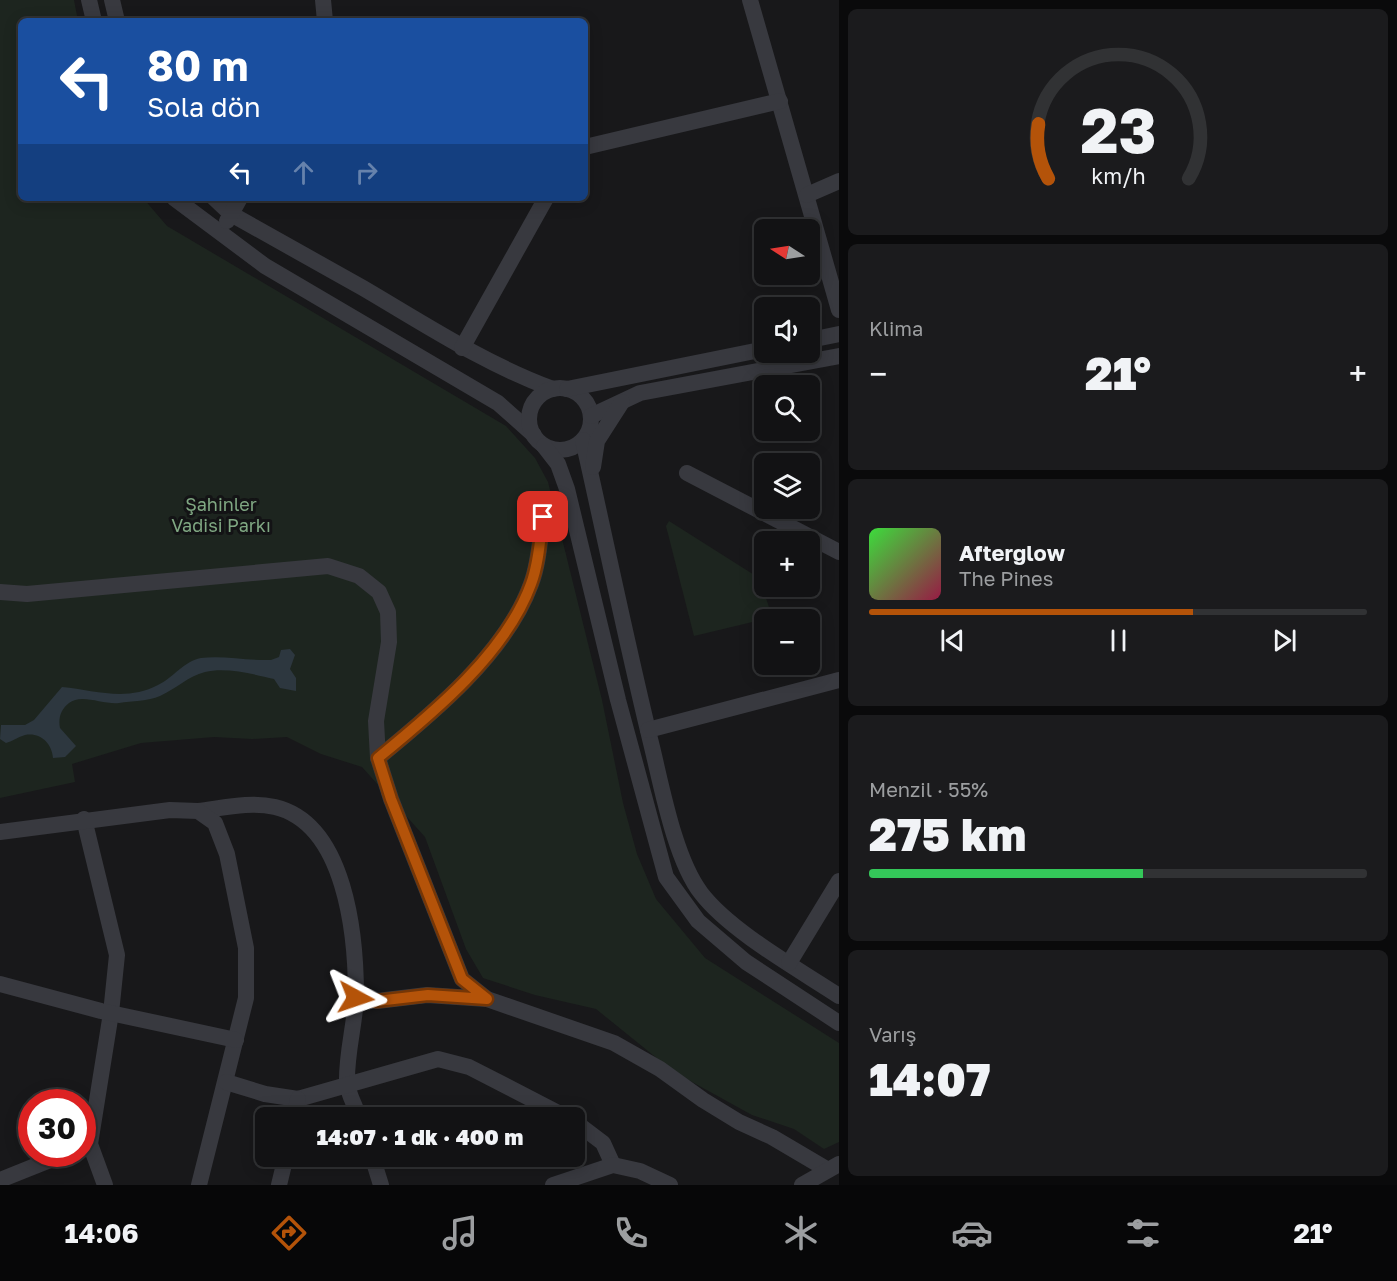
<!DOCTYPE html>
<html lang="tr">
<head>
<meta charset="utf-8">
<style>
	:root { --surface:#121214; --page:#1b1b1d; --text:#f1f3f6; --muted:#9c9ea0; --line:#313234; --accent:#b45309 }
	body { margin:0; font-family:"Golos Text",sans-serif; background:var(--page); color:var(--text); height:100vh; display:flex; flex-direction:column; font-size:22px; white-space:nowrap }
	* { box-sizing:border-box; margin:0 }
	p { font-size:20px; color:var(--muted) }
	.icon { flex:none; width:33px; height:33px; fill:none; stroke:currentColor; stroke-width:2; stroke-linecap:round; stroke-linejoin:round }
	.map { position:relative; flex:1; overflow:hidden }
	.panel { display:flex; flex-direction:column; gap:9px; padding:9px; background:#0a0a0b; width:558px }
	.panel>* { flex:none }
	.top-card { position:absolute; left:18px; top:18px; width:570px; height:183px; border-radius:9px; box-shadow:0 3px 15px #0003,0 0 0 2px var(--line); background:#1a4fa0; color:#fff; overflow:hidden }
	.needle { width:39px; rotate:282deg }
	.tools { position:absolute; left:754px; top:219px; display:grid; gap:12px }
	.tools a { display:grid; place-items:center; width:66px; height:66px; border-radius:9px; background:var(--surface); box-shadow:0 3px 15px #0003,0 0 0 2px var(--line); font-size:30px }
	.speed { position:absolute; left:18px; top:1089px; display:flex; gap:12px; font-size:30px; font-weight:700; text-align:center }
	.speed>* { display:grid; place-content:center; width:78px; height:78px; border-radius:50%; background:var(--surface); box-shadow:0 3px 15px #0003,0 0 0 2px var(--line); line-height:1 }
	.speed .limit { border:9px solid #d22; background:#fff; color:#111 }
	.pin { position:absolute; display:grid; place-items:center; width:51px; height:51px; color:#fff; margin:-26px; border-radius:12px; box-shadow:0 3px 9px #0006 }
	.me { position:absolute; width:66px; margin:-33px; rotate:95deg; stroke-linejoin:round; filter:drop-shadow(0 0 4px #0008) }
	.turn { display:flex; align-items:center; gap:21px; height:126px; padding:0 30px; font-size:27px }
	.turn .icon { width:78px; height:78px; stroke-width:2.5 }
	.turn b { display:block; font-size:42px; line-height:51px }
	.lanes { display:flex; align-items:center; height:57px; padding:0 30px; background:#0003; justify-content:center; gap:30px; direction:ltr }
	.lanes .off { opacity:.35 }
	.big { font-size:45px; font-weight:800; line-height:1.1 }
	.panel .widget { flex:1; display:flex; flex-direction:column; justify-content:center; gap:9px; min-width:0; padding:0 21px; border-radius:9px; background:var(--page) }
	.panel .dial { align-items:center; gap:0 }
	.dial svg { height:156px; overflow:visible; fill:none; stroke:var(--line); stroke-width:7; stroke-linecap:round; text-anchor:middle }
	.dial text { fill:var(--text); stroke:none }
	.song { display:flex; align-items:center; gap:18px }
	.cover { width:72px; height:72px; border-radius:9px; background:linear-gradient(135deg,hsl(120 70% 55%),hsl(340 70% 35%)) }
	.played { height:6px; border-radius:3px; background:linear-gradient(90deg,var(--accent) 65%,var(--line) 65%) }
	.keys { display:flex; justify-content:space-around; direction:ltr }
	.heat { display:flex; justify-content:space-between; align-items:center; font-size:33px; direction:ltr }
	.charge { height:9px; border-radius:4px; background:linear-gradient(90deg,#34c759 55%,var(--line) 0) }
	.trip { position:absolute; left:255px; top:1107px; width:330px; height:60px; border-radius:9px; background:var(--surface); box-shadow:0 3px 15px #0003,0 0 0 2px var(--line); font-weight:800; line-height:60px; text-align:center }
	.tabs { display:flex; height:96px; justify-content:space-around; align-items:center; background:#070708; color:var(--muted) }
	.tabs .icon { width:42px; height:42px }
	.tabs .active { color:var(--accent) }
	.tabs b { font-size:27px; color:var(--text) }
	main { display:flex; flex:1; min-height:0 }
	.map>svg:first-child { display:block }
</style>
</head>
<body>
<main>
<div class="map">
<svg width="839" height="1185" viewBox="0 0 839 1185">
	<rect width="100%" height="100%" fill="#18181a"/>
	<!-- green -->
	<g fill="#1d251f">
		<path d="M0 0H74L78 21H21V198H143L167 226 506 426 535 458 548 482 602 700 623 803 637 854 656 899 705 958 839 1043V1142L824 1149 794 1129 752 1115 674 1072 596 1009 535 995 483 978 466 949 425 837 362 767 321 754 287 737 252 739 214 737 141 743 72 764 75 782 0 798Z"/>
		<path d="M669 521 759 578 769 607 765 619 694 636 666 526Z"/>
	</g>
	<!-- water -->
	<path fill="#2d373f" d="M290 649 295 655 290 669 296 678V691L280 688 274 679C253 674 226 667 205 672 188 676 176 689 160 696 148 701 132 701 119 703 104 705 81 693 69 703 61 709 58 718 60 728L76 746 65 757 53 758C52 743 40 732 25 735 18 737 13 741 6 743L0 739 1 725H25L34 720 62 687C94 690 126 702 158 685 173 678 184 661 201 658 223 655 249 661 271 660L279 657 281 650Z"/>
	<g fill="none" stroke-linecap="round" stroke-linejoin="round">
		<!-- minor -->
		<g stroke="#38393f" stroke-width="16">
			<path d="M89 0 94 21"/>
			<path d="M112 0 117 21"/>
			<path d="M323 0 325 21"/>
			<path d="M750 0 839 310"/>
			<path d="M585 147 780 101"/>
			<path d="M807 195 839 181"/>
			<path d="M174 198 265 266 498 403 534 435"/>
			<path d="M214 198 231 214C275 239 319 263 363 288 426 325 485 364 553 389"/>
			<path d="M227 221 240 198"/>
			<path d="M810 340 839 334"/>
			<path d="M462 348 546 198"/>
			<circle cx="560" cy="419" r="31"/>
			<path d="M567 389 765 349"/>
			<path d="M591 416 640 393 839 356"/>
			<path d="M583 440C606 542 627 645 652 747 662 788 675 859 701 893 730 931 798 969 839 996"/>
			<path d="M544 446 558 464 567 489 618 700 666 877 698 921 746 962 839 1023"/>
			<path d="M593 467 597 441 622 402"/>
			<path d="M687 473 839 552"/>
			<path d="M0 592 27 594 328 566 359 576 379 592 388 612 389 642 376 721 378 758 391 799 462 979 487 999 614 1043 660 1069 703 1100 739 1122 772 1137 828 1170"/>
			<path d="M648 730 839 680"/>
			<path d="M378 758C433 713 506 653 531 584 539 563 540 539 543 517"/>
			<path d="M198 811C223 808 250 801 275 807 346 824 356 936 356 996 355 1025 346 1054 347 1083 348 1094 356 1107 359 1118"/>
			<path d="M84 819 117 955 111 1013 90 1144 105 1185"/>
			<path d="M0 832 170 810 198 811 215 823 227 854 246 948V998L199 1185"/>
			<path d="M789 963 839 881"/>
			<path d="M0 984 101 1011 236 1040"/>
			<path d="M356 998 377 1001 427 995 487 999"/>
			<path d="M226 1082 265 1094 298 1099 438 1059 469 1067 568 1118"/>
			<path d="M294 1118 298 1099"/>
			<path d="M574 1121 603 1143 613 1165"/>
			<path d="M372 1156 381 1185"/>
			<path d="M0 1180 65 1154"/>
			<path d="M279 1185 286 1156"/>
			<path d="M553 1185 613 1165 640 1171 670 1185"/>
			<path d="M802 1185 839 1164"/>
		</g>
	</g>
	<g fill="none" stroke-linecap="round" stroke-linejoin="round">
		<!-- route casing -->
		<g stroke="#753606" stroke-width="15">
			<path id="route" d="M356 998 377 1001 428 995 487 999 462 979 391 799 378 758C433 713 506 653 531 584 539 563 540 539 543 517"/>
		</g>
		<!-- route -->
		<use href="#route" stroke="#b45309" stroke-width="10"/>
	</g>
	<g text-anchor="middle" stroke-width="6" stroke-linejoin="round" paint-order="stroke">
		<!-- park labels -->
		<g font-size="18" fill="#7fa782" stroke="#131315">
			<text x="221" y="511">Şahinler<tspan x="221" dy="21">Vadisi Parkı</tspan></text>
		</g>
	</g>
</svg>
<div class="tools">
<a><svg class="needle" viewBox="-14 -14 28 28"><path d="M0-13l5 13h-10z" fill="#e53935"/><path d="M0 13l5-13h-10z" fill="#9c9ea0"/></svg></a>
<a><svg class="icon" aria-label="sound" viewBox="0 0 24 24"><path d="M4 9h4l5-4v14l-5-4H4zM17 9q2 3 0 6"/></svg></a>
<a><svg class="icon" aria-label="search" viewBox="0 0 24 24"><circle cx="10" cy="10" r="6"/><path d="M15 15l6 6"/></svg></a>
<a><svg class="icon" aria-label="layers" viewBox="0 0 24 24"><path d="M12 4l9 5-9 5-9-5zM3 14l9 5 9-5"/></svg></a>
<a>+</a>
<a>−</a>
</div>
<div class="speed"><div class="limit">30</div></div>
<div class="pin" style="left:543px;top:517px;background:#d93025"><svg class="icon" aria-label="arrive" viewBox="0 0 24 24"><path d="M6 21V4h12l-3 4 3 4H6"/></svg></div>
<svg class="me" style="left:356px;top:998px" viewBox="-20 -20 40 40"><path d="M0-17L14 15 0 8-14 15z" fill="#b45309" stroke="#fff" stroke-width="4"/></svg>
<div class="trip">14:07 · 1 dk · 400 m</div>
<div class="top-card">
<div class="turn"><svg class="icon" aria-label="left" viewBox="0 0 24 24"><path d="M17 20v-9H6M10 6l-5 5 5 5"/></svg><div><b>80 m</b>Sola dön</div></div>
<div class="lanes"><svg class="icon" aria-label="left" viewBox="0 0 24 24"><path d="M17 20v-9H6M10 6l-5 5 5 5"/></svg><svg class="icon off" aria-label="ahead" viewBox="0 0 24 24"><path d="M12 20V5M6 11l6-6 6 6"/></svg><svg class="icon off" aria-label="right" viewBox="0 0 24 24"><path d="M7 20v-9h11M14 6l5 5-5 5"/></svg></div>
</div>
</div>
<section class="panel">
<div class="widget dial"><svg viewBox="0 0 100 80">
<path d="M14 69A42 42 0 1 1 86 69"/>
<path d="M14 69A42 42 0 0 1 9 41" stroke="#b45309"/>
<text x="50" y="56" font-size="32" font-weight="700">23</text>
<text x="50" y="72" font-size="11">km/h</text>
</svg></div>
<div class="widget"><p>Klima</p>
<div class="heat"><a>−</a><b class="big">21°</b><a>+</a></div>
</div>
<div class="widget">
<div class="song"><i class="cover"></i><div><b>Afterglow</b><p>The Pines</p></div></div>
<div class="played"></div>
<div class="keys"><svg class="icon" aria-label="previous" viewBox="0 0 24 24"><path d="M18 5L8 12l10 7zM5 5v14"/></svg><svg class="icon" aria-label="pause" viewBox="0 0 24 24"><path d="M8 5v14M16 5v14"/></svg><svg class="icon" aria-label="next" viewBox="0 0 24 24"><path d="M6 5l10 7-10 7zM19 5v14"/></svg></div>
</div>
<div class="widget"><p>Menzil · 55%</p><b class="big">275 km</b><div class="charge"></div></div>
<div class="widget"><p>Varış</p><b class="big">14:07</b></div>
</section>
</main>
<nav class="tabs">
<b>14:06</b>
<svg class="icon active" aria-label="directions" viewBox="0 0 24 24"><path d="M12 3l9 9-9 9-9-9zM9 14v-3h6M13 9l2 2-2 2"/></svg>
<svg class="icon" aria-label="music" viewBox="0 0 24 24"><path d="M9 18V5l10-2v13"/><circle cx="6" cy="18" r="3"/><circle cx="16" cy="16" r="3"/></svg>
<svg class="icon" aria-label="phone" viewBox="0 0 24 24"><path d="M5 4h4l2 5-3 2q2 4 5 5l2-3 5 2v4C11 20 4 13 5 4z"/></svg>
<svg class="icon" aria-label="climate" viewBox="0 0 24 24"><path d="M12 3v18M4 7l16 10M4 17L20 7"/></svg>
<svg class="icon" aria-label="car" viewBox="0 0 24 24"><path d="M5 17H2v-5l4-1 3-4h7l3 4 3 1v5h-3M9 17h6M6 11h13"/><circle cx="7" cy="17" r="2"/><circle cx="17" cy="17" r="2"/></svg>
<svg class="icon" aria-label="filters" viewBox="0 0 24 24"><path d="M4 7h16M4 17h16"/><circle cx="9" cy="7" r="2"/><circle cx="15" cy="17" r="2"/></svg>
<b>21°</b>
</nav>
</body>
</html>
